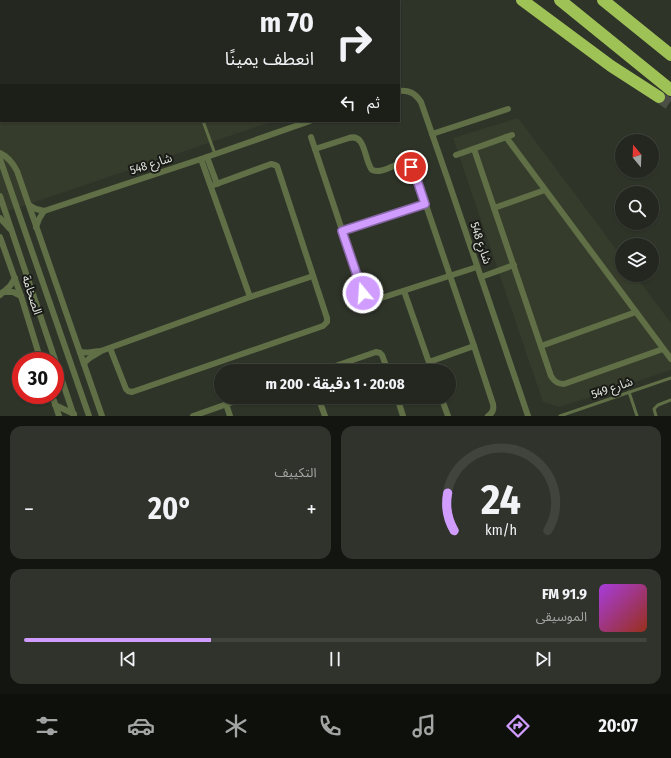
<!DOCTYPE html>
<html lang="ar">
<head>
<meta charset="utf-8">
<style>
	:root { --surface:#23271f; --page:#2f332c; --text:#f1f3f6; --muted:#a3a5a4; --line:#40443d; --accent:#d09dff }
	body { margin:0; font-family:"Fira Sans Condensed","Noto Sans Arabic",sans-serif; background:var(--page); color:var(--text); direction:rtl; height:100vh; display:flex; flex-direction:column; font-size:15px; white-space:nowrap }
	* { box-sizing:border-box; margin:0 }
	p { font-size:13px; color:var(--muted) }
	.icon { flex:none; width:22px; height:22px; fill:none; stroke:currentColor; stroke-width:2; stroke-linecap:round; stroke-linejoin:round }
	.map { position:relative; height:416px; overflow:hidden; direction:ltr }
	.side { display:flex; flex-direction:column; gap:10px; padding:10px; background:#131511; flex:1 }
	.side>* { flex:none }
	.top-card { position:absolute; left:0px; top:0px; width:400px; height:122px; box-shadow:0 1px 3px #0004,0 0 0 1px var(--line); direction:rtl; background:#23271f; color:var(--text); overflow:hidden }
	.needle { width:26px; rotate:341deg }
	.buttons { position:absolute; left:615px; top:134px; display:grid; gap:8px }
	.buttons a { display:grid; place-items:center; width:44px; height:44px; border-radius:50%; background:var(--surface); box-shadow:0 1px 3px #0004,0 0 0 1px var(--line); font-size:20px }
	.speed { position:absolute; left:12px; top:352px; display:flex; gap:8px; font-size:20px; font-weight:700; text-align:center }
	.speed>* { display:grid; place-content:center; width:52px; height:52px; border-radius:50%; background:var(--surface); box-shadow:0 1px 3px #0004,0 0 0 1px var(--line); line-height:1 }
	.speed .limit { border:6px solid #d22; background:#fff; color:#111 }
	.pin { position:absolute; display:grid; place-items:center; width:34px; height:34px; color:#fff; margin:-17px; border:2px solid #fff; border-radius:50%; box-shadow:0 1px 4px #0007 }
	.me { position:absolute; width:44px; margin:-22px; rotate:342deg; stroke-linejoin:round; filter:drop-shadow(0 0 3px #0008) }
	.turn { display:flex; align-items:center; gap:14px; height:84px; padding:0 20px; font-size:18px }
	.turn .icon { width:52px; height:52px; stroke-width:2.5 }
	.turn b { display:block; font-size:28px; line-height:34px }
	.then { display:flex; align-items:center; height:38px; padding:0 20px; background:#0003; gap:8px; font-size:15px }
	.big { font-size:30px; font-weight:700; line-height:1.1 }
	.side .widget { flex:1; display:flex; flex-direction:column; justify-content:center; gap:6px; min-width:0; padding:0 14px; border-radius:12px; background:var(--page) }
	.side .dial { align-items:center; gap:0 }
	.dial svg { height:104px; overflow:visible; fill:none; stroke:var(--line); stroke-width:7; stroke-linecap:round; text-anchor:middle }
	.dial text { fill:var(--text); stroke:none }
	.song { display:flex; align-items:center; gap:12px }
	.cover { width:48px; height:48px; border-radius:6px; background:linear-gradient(135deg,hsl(280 70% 55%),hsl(10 70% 35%)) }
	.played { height:4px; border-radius:2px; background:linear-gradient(90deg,var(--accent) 30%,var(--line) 30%) }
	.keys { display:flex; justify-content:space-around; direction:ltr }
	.heat { display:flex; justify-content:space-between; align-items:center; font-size:22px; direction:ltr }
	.side .tiles { flex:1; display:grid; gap:10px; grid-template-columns:1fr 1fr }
	.widget:last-child { grid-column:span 2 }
	.trip { position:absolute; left:214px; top:364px; width:242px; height:40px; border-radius:20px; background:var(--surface); box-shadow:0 1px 3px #0004,0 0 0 1px var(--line); font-weight:700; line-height:40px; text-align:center; direction:rtl }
	.tab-bar { display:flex; height:64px; justify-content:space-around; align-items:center; background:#0e100c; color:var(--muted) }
	.tab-bar .icon { width:28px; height:28px }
	.tab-bar .on { color:var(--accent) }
	.tab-bar b { font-size:18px; color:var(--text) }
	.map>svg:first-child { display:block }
</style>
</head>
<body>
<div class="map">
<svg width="671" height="416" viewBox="0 0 671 416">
	<rect width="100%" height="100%" fill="#2f3429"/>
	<!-- built -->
	<g fill="#363c2b">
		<path d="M0 0H377V1H1V121H274L2 213 0 208Z"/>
		<path d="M518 118 622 257V275H635L671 323V370L560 407 543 402 453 138Z"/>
	</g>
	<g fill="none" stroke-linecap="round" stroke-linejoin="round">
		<!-- highway-tunnel -->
		<path stroke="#4a4e44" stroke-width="12" stroke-dasharray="12 6" stroke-linecap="butt" d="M659 97 671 105"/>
		<!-- lane -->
		<g stroke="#606f46" stroke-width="3">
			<path d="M161 0 162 1"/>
			<path d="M167 1 170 0"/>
			<path d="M203 121 215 154"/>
			<path d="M629 392 637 416"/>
			<path d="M560 416 671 378"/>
			<path d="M656 416 654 409 658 405 671 400"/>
		</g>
		<!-- street -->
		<g stroke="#606f46" stroke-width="6">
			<path d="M399 91C409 90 415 93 421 102L448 180 528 416"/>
			<path d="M432 134 508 109"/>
			<path d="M311 137 363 293C365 299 369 302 375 300L477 267"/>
			<path d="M506 137 671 359"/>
			<path d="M315 149 349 138C366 133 364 160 372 170 387 176 401 153 414 170L474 346 493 404C494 409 493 413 488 416"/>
			<path d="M474 149 551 376C554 381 557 384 564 384L663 349"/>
			<path d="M0 153C8 157 13 163 17 171L102 416"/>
			<path d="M456 155 512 135"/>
			<path d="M207 157 217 184"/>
			<path d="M0 159 89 416"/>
			<path d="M201 159 250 297"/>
			<path d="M0 196 74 416"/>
			<path d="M29 205 36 209 44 211 201 159 310 121"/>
			<path d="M494 208 545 190"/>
			<path d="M0 218 10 229"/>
			<path d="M36 227 39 219 44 211"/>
			<path d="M342 231 425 203"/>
			<path d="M0 237 21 296 41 361"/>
			<path d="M481 277 514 265"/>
			<path d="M404 291 432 371"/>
			<path d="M3 292H13L21 296"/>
			<path d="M0 295 10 286 15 278"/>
			<path d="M541 346 636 312"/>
			<path d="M110 348 126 389 128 391 132 392 323 326 327 322V318L277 166 275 165 271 164 211 186"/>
			<path d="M80 352C87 354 93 351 101 351L250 297 313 276"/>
			<path d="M429 362 474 346"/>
			<path d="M84 364C88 357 95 356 101 351"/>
			<path d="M321 371 376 352 380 353 382 355 388 371"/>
			<path d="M52 395 59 416"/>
			<path d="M318 397 325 416"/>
			<path d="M397 397 403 416"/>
			<path d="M441 397 448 416"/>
			<path d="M226 404 230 416"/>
			<path d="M55 405 74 414"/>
			<path d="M193 416 247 397"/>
		</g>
		<!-- highway -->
		<g stroke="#9fc257" stroke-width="12">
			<path d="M522 0 611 66 659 97"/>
			<path d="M560 0 671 90"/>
			<path d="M603 0 671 55"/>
		</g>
	</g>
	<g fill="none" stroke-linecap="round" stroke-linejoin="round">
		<!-- route casing -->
		<g stroke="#8766a6" stroke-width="10">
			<path id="route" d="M363 293 342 231 425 204 415 174 411 167"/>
		</g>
		<!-- route -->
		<use href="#route" stroke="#d09dff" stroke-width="7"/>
	</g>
	<g text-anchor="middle" stroke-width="4" stroke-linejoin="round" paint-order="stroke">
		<!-- street labels -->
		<g font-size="12" fill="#e1e4dd" stroke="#181a16">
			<text transform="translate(151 164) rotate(-18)" y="4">شارع 548</text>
			<text transform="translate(481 243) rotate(71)" y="4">شارع 548</text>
			<text transform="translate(32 295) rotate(72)" y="4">الصخامة</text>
			<text transform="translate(612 388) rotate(-19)" y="4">شارع 549</text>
		</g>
	</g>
</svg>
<div class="buttons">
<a><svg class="needle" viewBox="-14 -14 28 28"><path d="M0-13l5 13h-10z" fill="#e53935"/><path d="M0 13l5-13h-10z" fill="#a3a5a4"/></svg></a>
<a><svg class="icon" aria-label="search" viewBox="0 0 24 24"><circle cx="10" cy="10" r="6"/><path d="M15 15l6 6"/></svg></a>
<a><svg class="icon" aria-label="layers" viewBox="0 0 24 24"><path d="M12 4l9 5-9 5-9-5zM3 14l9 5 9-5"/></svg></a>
</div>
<div class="speed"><div class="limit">30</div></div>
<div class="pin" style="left:411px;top:167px;background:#d93025"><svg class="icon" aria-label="arrive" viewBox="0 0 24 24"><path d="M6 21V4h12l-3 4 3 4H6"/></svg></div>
<svg class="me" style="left:363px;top:293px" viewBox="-20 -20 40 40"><circle r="17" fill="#d09dff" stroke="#fff" stroke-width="3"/><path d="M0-11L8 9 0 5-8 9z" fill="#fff"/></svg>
<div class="trip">20:08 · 1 دقيقة · 200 m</div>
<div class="top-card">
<div class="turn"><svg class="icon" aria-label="right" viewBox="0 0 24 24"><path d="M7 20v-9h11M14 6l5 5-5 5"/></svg><div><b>70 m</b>انعطف يمينًا</div></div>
<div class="then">ثم<svg class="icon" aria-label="left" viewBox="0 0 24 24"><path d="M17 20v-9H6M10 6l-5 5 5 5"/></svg></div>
</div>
</div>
<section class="side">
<div class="tiles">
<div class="widget dial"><svg viewBox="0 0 100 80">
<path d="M14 69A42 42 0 1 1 86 69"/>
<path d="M14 69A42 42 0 0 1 9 40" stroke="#d09dff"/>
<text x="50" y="56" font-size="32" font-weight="700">24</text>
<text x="50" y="72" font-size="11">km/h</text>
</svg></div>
<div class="widget"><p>التكييف</p>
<div class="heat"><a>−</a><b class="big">20°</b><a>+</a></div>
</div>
<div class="widget">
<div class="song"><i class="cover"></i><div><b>91.9 FM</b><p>الموسيقى</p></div></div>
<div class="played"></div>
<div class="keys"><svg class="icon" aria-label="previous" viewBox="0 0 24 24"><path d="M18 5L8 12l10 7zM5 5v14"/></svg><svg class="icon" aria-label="pause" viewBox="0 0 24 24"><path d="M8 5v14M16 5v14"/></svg><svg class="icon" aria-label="next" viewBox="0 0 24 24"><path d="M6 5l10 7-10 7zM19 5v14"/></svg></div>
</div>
</div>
</section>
<nav class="tab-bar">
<b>20:07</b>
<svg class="icon on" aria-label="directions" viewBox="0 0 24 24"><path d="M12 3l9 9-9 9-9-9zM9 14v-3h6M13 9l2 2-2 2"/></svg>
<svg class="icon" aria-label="music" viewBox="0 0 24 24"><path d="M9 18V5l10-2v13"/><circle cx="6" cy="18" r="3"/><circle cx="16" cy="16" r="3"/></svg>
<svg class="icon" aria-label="phone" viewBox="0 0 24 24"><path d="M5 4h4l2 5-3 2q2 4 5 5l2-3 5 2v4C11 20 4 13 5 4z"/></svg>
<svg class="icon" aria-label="climate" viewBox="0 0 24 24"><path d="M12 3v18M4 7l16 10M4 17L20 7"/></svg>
<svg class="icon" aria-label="car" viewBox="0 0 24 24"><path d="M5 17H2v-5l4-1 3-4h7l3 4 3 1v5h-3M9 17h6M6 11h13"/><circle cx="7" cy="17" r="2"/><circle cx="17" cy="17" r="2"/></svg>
<svg class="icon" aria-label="filters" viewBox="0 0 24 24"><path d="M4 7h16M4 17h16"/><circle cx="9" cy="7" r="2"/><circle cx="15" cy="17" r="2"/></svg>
</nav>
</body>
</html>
